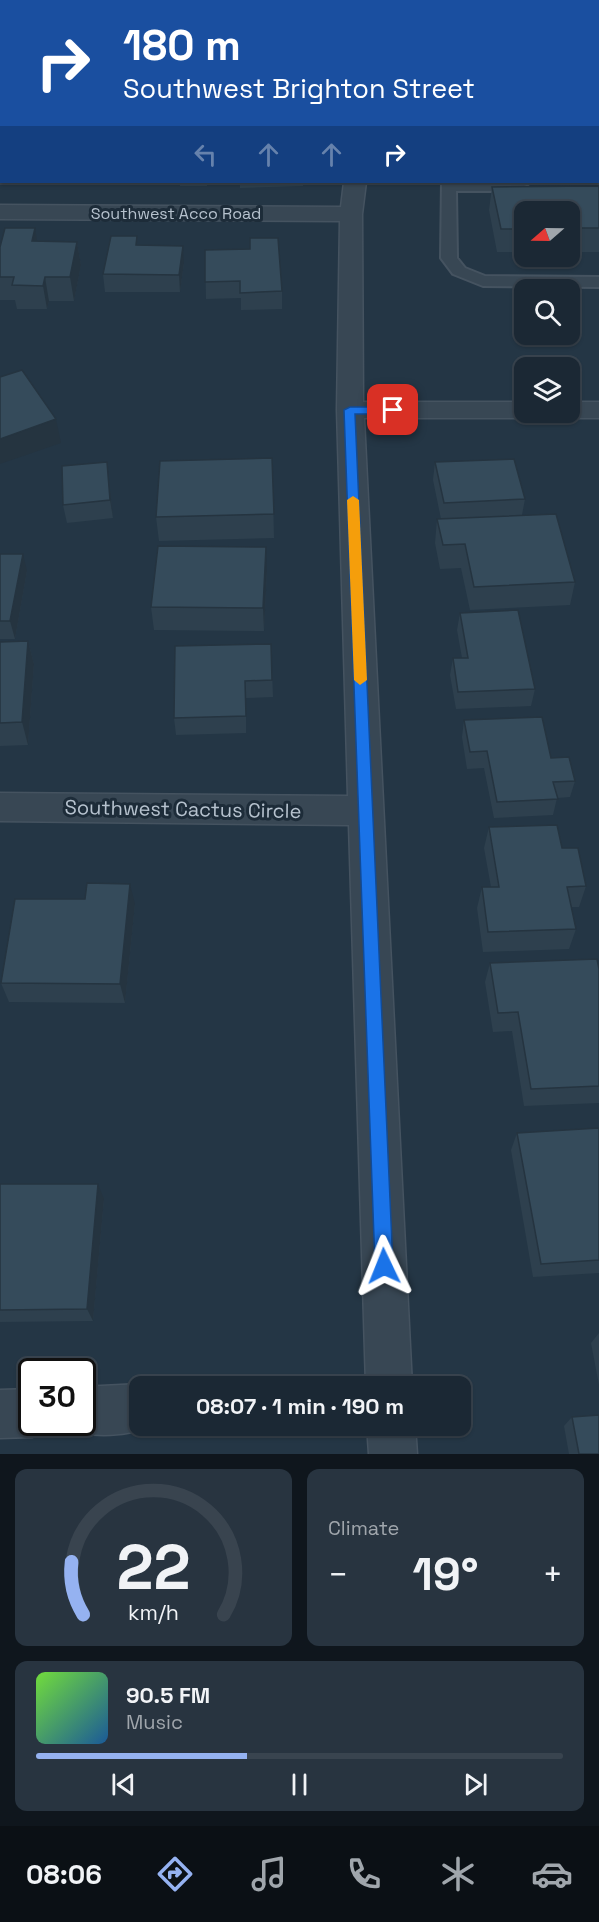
<!DOCTYPE html>
<html lang="en">
<head>
<meta charset="utf-8">
<style>
	:root { --surface:#1b2834; --page:#283440; --text:#f1f3f6; --muted:#a0a6ac; --line:#39444f; --accent:#95b2f1 }
	body { margin:0; font-family:"Space Grotesk",sans-serif; background:var(--page); color:var(--text); height:100vh; display:flex; flex-direction:column; font-size:22px; white-space:nowrap }
	* { box-sizing:border-box; margin:0 }
	p { font-size:20px; color:var(--muted) }
	.icon { flex:none; width:33px; height:33px; fill:none; stroke:currentColor; stroke-width:2; stroke-linecap:round; stroke-linejoin:round }
	.map { position:relative; height:1454px; overflow:hidden }
	.sheet { display:flex; flex-direction:column; gap:15px; padding:15px; background:#0f161d; flex:1 }
	.sheet>* { flex:none }
	.guide { position:absolute; left:0px; top:0px; width:600px; height:183px; box-shadow:0 2px 4px #0004,0 0 0 2px var(--line); background:#1a4fa0; color:#fff; overflow:hidden }
	.needle { width:39px; rotate:250deg }
	.fabs { position:absolute; left:514px; top:201px; display:grid; gap:12px }
	.fabs a { display:grid; place-items:center; width:66px; height:66px; border-radius:12px; background:var(--surface); box-shadow:0 2px 4px #0004,0 0 0 2px var(--line); font-size:30px }
	.speed { position:absolute; left:18px; top:1358px; display:flex; gap:12px; font-size:30px; font-weight:700; text-align:center }
	.speed>* { display:grid; place-content:center; width:78px; height:78px; border-radius:50%; background:var(--surface); box-shadow:0 2px 4px #0004,0 0 0 2px var(--line); line-height:1 }
	.speed .limit { border:3px solid #111; border-radius:9px; background:#fff; color:#111 }
	.pin { position:absolute; display:grid; place-items:center; width:51px; height:51px; color:#fff; margin:-26px; border-radius:12px; box-shadow:0 3px 9px #0006 }
	.me { position:absolute; width:66px; margin:-33px; rotate:358deg; stroke-linejoin:round; filter:drop-shadow(0 0 4px #0008) }
	.turn { display:flex; align-items:center; gap:21px; height:126px; padding:0 24px; font-size:27px }
	.turn .icon { width:78px; height:78px; stroke-width:2.5 }
	.turn b { display:block; font-size:42px; line-height:51px }
	.lanes { display:flex; align-items:center; height:57px; padding:0 24px; background:#0003; justify-content:center; gap:30px; direction:ltr }
	.lanes .off { opacity:.35 }
	.big { font-size:45px; font-weight:700; line-height:1.1 }
	.sheet .tile { flex:1; display:flex; flex-direction:column; justify-content:center; gap:9px; min-width:0; padding:0 21px; border-radius:12px; background:var(--page) }
	.sheet .dial { align-items:center; gap:0 }
	.dial svg { height:156px; overflow:visible; fill:none; stroke:var(--line); stroke-width:7; stroke-linecap:round; text-anchor:middle }
	.dial text { fill:var(--text); stroke:none }
	.song { display:flex; align-items:center; gap:18px }
	.cover { width:72px; height:72px; border-radius:9px; background:linear-gradient(135deg,hsl(100 70% 55%),hsl(210 70% 35%)) }
	.played { height:6px; border-radius:3px; background:linear-gradient(90deg,var(--accent) 40%,var(--line) 40%) }
	.keys { display:flex; justify-content:space-around; direction:ltr }
	.heat { display:flex; justify-content:space-between; align-items:center; font-size:33px; direction:ltr }
	.sheet .tiles { flex:1; display:grid; gap:15px; grid-template-columns:1fr 1fr }
	.tile:last-child { grid-column:span 2 }
	.trip { position:absolute; left:129px; top:1376px; width:342px; height:60px; border-radius:12px; background:var(--surface); box-shadow:0 2px 4px #0004,0 0 0 2px var(--line); font-weight:700; line-height:60px; text-align:center }
	.tab-bar { display:flex; height:96px; justify-content:space-around; align-items:center; background:#0b1015; color:var(--muted) }
	.tab-bar .icon { width:42px; height:42px }
	.tab-bar .on { color:var(--accent) }
	.tab-bar b { font-size:27px; color:var(--text) }
	.map>svg:first-child { display:block }
</style>
</head>
<body>
<div class="map">
<svg width="599" height="1454" viewBox="0 0 599 1454">
	<rect width="100%" height="100%" fill="#243645"/>
	<g fill="none" stroke-linecap="round" stroke-linejoin="round">
		<!-- stream -->
		<rect fill="#152e44" fill-rule="evenodd" x="0" y="108" width="2" height="4"/>
		<!-- service casing -->
		<g stroke="#455360" stroke-width="4">
			<g id="service">
				<rect x="172" y="0" width="12" height="2"/>
				<rect x="549" y="0" width="12" height="2"/>
				<rect x="598" y="152" width="1" height="8"/>
				<path d="M442 182 521 183 528 187 521 191H456L457 258 465 268 485 276 599 277V287L483 286 453 274 441 258Z"/>
			</g>
		</g>
		<!-- minor casing -->
		<g stroke="#455360" stroke-width="3">
			<g id="minor">
				<rect x="390" y="0" width="18" height="2"/>
				<path d="M344 182H366L362 214 363 402H525V412H537L534 416 525 418H364L412 1386H366L349 825 0 821V793L348 796 337 410 340 221 0 219V205L341 207Z"/>
				<path d="M570 402H599V418H570L561 416 558 412H570Z"/>
				<path d="M140 1384 144 1386H140V1425H156C129 1436 92 1439 65 1428L63 1422H82V1387Z"/>
				<path d="M32 1389V1422H52L49 1430 32 1437 0 1438V1390Z"/>
				<path d="M367 1425H415L417 1454H369Z"/>
			</g>
		</g>
		<!-- primary casing -->
		<g stroke="#455360" stroke-width="3">
			<g id="primary">
				<path d="M0 0 9 2H2V9Z"/>
				<rect x="598" y="7" width="1" height="10"/>
			</g>
		</g>
		<!-- service -->
		<use href="#service" fill="#384754" fill-rule="evenodd"/>
		<!-- minor -->
		<use href="#minor" fill="#384754" fill-rule="evenodd"/>
		<!-- primary -->
		<use href="#primary" fill="#566774" fill-rule="evenodd"/>
	</g>
	<!-- wall -->
	<g fill="#2e404e">
		<path d="M0 137 2 144V177H0Z"/>
		<rect x="180" y="182" width="27" height="4"/>
		<path d="M240 182H303V186L240 188Z"/>
		<path d="M599 186V252H570V212H525V252H497L489 210 492 187Z"/>
		<path d="M37 241 77 242 81 265 74 301H49L47 309H17L15 300H0V277Z"/>
		<path d="M138 245 184 263 180 292H105L103 274Z"/>
		<path d="M205 250 282 291V309L241 310V298L206 299Z"/>
		<path d="M272 458 274 538 159 541 156 517Z"/>
		<path d="M107 462 109 480 113 518 67 523 63 505Z"/>
		<path d="M435 462 525 499 522 515 575 582 570 605 470 610 461 568 440 569 435 543 437 519H441L433 480Z"/>
		<path d="M0 554 27 571 15 639H0Z"/>
		<path d="M267 571 264 631 154 630 151 607Z"/>
		<path d="M460 613 535 689 531 706 456 709 450 675 453 658H462L457 630Z"/>
		<path d="M28 641 34 664 28 745 0 746V642Z"/>
		<path d="M271 644 273 697 246 698V733L176 735 174 718Z"/>
		<path d="M464 720 551 758 575 781 570 797 557 798 553 815 494 818 484 768 467 769 462 737Z"/>
		<path d="M489 827 562 848 586 886 579 907H571L576 929 569 949 483 952 477 908 482 887H491L484 848Z"/>
		<path d="M135 904 125 1003 9 1002 1 983Z"/>
		<path d="M490 963 599 969V1103L524 1106 512 1031 493 1032 485 982Z"/>
		<path d="M599 1128V1273L533 1277 511 1150 517 1133Z"/>
		<path d="M0 1184 104 1199 93 1321 0 1322Z"/>
		<path d="M599 1333V1385L591 1343Z"/>
		<path d="M572 1417 599 1454H569L564 1426Z"/>
	</g>
	<!-- shaded-wall -->
	<g fill="#253440">
		<path d="M35 228 39 252 32 241Z"/>
		<path d="M77 242 81 265 74 301 70 277Z"/>
		<path d="M183 246 184 263 180 292 179 275Z"/>
		<path d="M45 277 49 301 47 309 43 286Z"/>
		<path d="M56 419 61 443 0 464V439Z"/>
		<path d="M107 462 109 480 113 518 110 500Z"/>
		<path d="M266 547 267 571 264 631 263 608Z"/>
		<path d="M23 554 27 571 15 639 10 621Z"/>
		<path d="M28 641 34 664 28 745 22 722Z"/>
		<path d="M130 884 135 904 125 1003 120 984Z"/>
		<path d="M98 1184 104 1199 93 1321 87 1309Z"/>
	</g>
	<!-- building -->
	<g fill="#354b5b" stroke="#253440" stroke-width="1.5">
		<rect x="0" y="144" width="2" height="15"/>
		<path d="M599 186V228H570V212H525V229H501L492 187Z"/>
		<path d="M5 228H35L32 241 77 242 70 277H45L43 286 12 285 14 277H0V247Z"/>
		<path d="M111 236H137L136 245 183 246 179 275 103 274Z"/>
		<path d="M250 238H278L282 291 240 293V281L205 282V250L250 249Z"/>
		<path d="M22 370 56 419 0 439V377Z"/>
		<path d="M272 458 274 514 156 517 160 461Z"/>
		<path d="M514 459 525 499 444 503 435 462Z"/>
		<path d="M107 462 110 500 63 505 62 466Z"/>
		<path d="M556 514 575 582 474 587 465 544 443 545 437 519Z"/>
		<path d="M158 546 266 547 263 608 151 607Z"/>
		<path d="M0 554H23L10 621H0Z"/>
		<path d="M518 610 535 689 458 692 453 658H468L460 613Z"/>
		<path d="M28 641 22 722 0 723V642Z"/>
		<path d="M271 644 272 680 245 681 246 716 174 718 175 646Z"/>
		<path d="M542 717 551 758 569 757 575 781 553 782 558 799 497 802 487 751 470 752 464 720Z"/>
		<path d="M557 825 562 848H578L586 886 567 887 576 929 488 932 482 887H499L489 827Z"/>
		<path d="M87 883 130 884 120 984 1 983 15 899H85Z"/>
		<path d="M597 959 599 969V1086L531 1089 518 1012 498 1013 490 963Z"/>
		<path d="M599 1128V1260L541 1264 517 1133Z"/>
		<path d="M0 1184H98L87 1309 0 1310Z"/>
		<path d="M599 1415V1454H579L572 1417Z"/>
	</g>
	<!-- route -->
	<path fill="#1a73e8" stroke="#114b97" stroke-width="1.5" d="M350 407H393L399 410 393 414H355L393 1266 390 1273 384 1275 377 1273 375 1266 344 410Z"/>
	<!-- slow -->
	<path fill="#f59e0b" d="M353 496 359 500 367 680 360 685 354 680 347 500Z"/>
	<g text-anchor="middle" stroke-width="6" stroke-linejoin="round" paint-order="stroke">
		<!-- far-street labels -->
		<g font-size="16" fill="#b6c2ce" stroke="#1d2c39">
			<text x="176" y="219">Southwest Acco Road</text>
		</g>
		<!-- street labels -->
		<g font-size="20" fill="#b6c2ce" stroke="#1d2c39">
			<text transform="translate(183 809) rotate(1)" y="7">Southwest Cactus Circle</text>
		</g>
	</g>
</svg>
<div class="fabs">
<a><svg class="needle" viewBox="-14 -14 28 28"><path d="M0-13l5 13h-10z" fill="#e53935"/><path d="M0 13l5-13h-10z" fill="#a0a6ac"/></svg></a>
<a><svg class="icon" aria-label="search" viewBox="0 0 24 24"><circle cx="10" cy="10" r="6"/><path d="M15 15l6 6"/></svg></a>
<a><svg class="icon" aria-label="layers" viewBox="0 0 24 24"><path d="M12 4l9 5-9 5-9-5zM3 14l9 5 9-5"/></svg></a>
</div>
<div class="speed"><div class="limit">30</div></div>
<div class="pin" style="left:393px;top:410px;background:#d93025"><svg class="icon" aria-label="arrive" viewBox="0 0 24 24"><path d="M6 21V4h12l-3 4 3 4H6"/></svg></div>
<svg class="me" style="left:384px;top:1266px" viewBox="-20 -20 40 40"><path d="M0-17L14 15 0 8-14 15z" fill="#1a73e8" stroke="#fff" stroke-width="4"/></svg>
<div class="trip">08:07 · 1 min · 190 m</div>
<div class="guide">
<div class="turn"><svg class="icon" aria-label="right" viewBox="0 0 24 24"><path d="M7 20v-9h11M14 6l5 5-5 5"/></svg><div><b>180 m</b>Southwest Brighton Street</div></div>
<div class="lanes"><svg class="icon off" aria-label="left" viewBox="0 0 24 24"><path d="M17 20v-9H6M10 6l-5 5 5 5"/></svg><svg class="icon off" aria-label="ahead" viewBox="0 0 24 24"><path d="M12 20V5M6 11l6-6 6 6"/></svg><svg class="icon off" aria-label="ahead" viewBox="0 0 24 24"><path d="M12 20V5M6 11l6-6 6 6"/></svg><svg class="icon" aria-label="right" viewBox="0 0 24 24"><path d="M7 20v-9h11M14 6l5 5-5 5"/></svg></div>
</div>
</div>
<section class="sheet">
<div class="tiles">
<div class="tile dial"><svg viewBox="0 0 100 80">
<path d="M14 69A42 42 0 1 1 86 69"/>
<path d="M14 69A42 42 0 0 1 8 42" stroke="#95b2f1"/>
<text x="50" y="56" font-size="32" font-weight="700">22</text>
<text x="50" y="72" font-size="11">km/h</text>
</svg></div>
<div class="tile"><p>Climate</p>
<div class="heat"><a>−</a><b class="big">19°</b><a>+</a></div>
</div>
<div class="tile">
<div class="song"><i class="cover"></i><div><b>90.5 FM</b><p>Music</p></div></div>
<div class="played"></div>
<div class="keys"><svg class="icon" aria-label="previous" viewBox="0 0 24 24"><path d="M18 5L8 12l10 7zM5 5v14"/></svg><svg class="icon" aria-label="pause" viewBox="0 0 24 24"><path d="M8 5v14M16 5v14"/></svg><svg class="icon" aria-label="next" viewBox="0 0 24 24"><path d="M6 5l10 7-10 7zM19 5v14"/></svg></div>
</div>
</div>
</section>
<nav class="tab-bar">
<b>08:06</b>
<svg class="icon on" aria-label="directions" viewBox="0 0 24 24"><path d="M12 3l9 9-9 9-9-9zM9 14v-3h6M13 9l2 2-2 2"/></svg>
<svg class="icon" aria-label="music" viewBox="0 0 24 24"><path d="M9 18V5l10-2v13"/><circle cx="6" cy="18" r="3"/><circle cx="16" cy="16" r="3"/></svg>
<svg class="icon" aria-label="phone" viewBox="0 0 24 24"><path d="M5 4h4l2 5-3 2q2 4 5 5l2-3 5 2v4C11 20 4 13 5 4z"/></svg>
<svg class="icon" aria-label="climate" viewBox="0 0 24 24"><path d="M12 3v18M4 7l16 10M4 17L20 7"/></svg>
<svg class="icon" aria-label="car" viewBox="0 0 24 24"><path d="M5 17H2v-5l4-1 3-4h7l3 4 3 1v5h-3M9 17h6M6 11h13"/><circle cx="7" cy="17" r="2"/><circle cx="17" cy="17" r="2"/></svg>
</nav>
</body>
</html>
